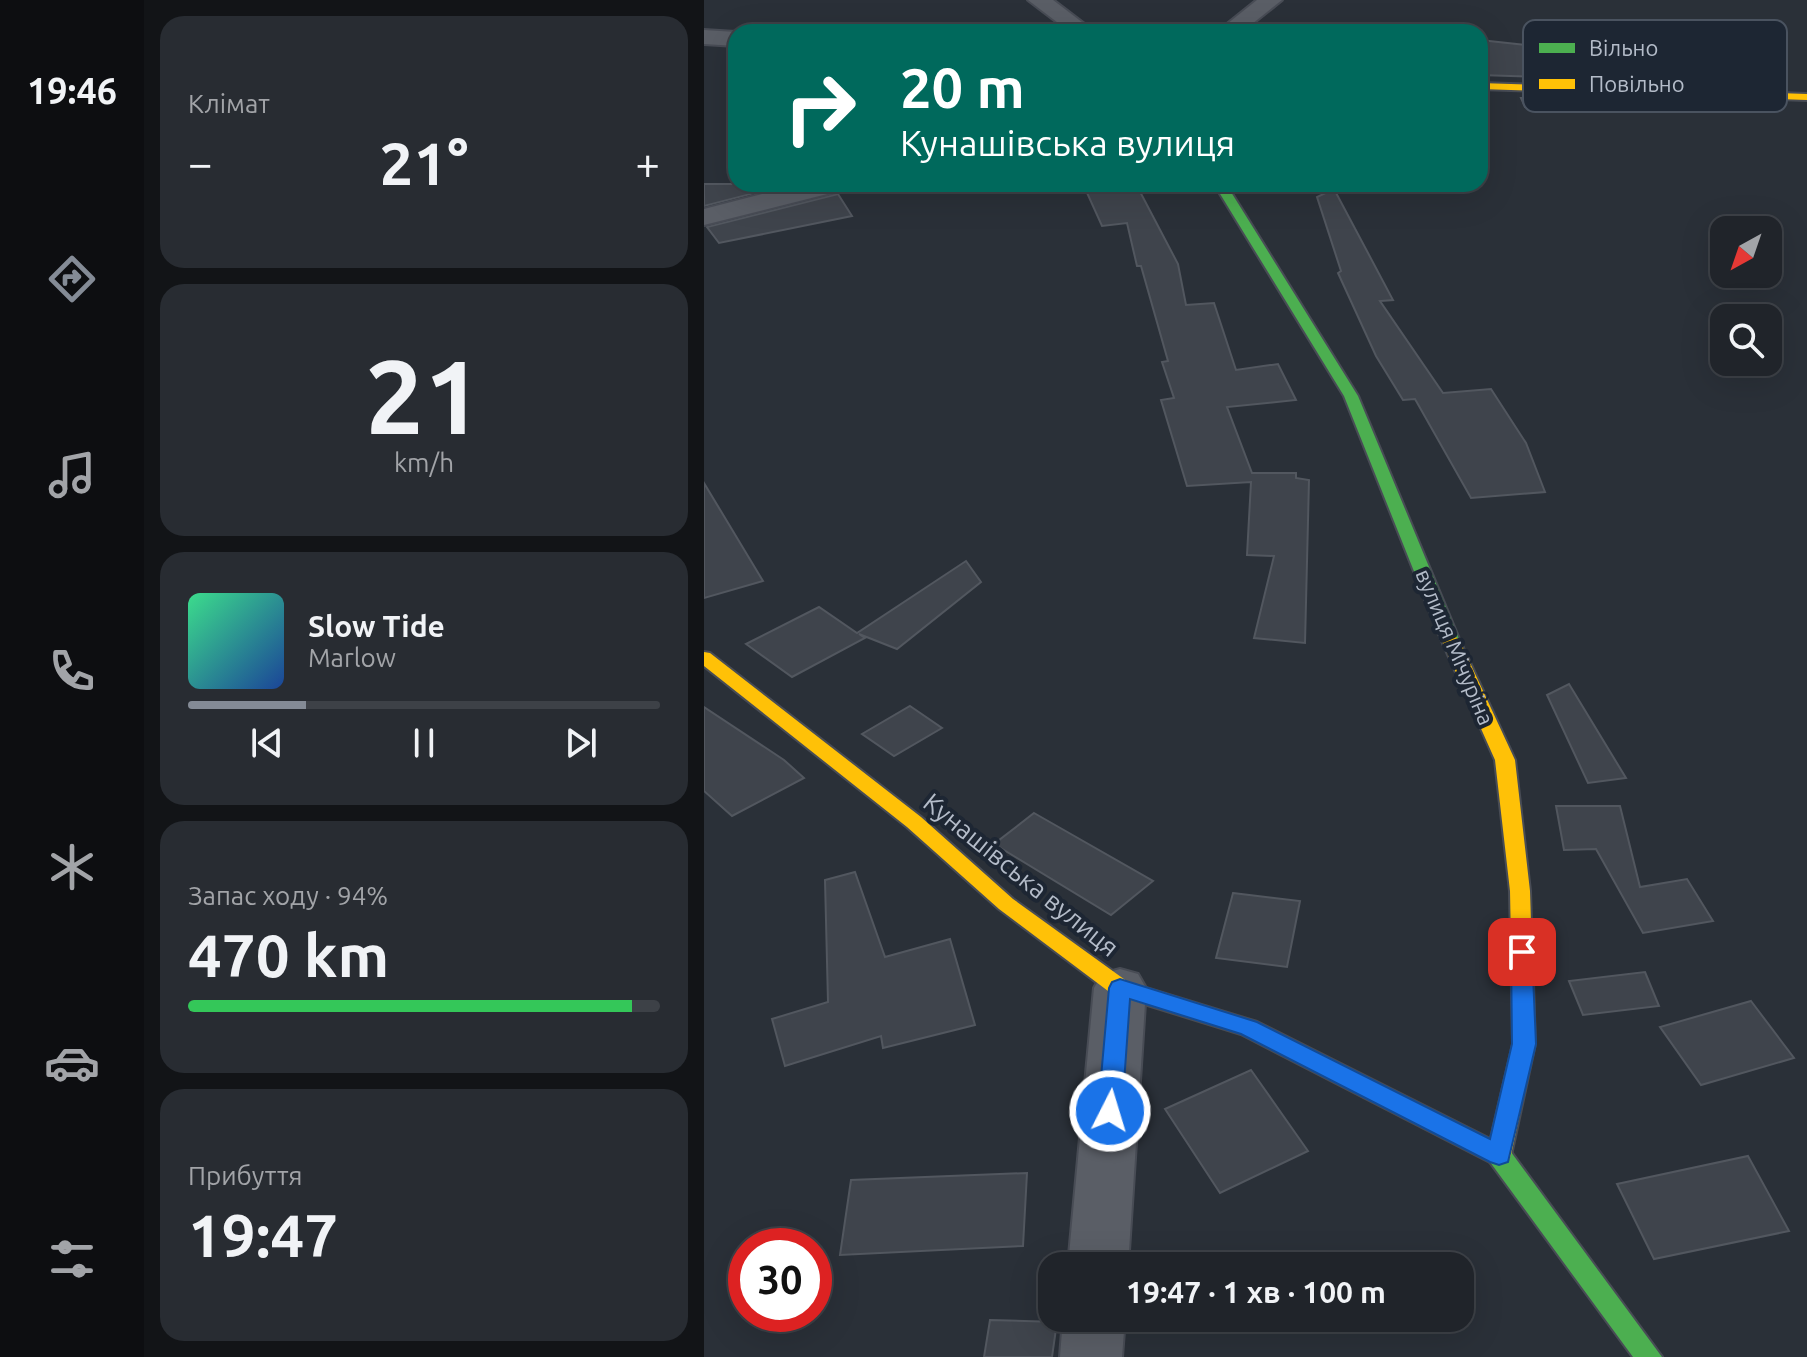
<!DOCTYPE html>
<html lang="uk">
<head>
<meta charset="utf-8">
<style>
	:root { --surface:#20242a; --page:#282c32; --text:#f1f3f6; --muted:#a2a4a8; --line:#3d4147; --accent:#848b96 }
	body { margin:0; font-family:Ubuntu,sans-serif; background:var(--page); color:var(--text); height:100vh; display:flex; flex-direction:column; font-size:30px; white-space:nowrap }
	* { box-sizing:border-box; margin:0 }
	p { font-size:26px; color:var(--muted) }
	.icon { flex:none; width:44px; height:44px; fill:none; stroke:currentColor; stroke-width:2; stroke-linecap:round; stroke-linejoin:round }
	.map { position:relative; flex:1; overflow:hidden }
	.details { display:flex; flex-direction:column; gap:16px; padding:16px; background:#121417; width:560px }
	.details>* { flex:none }
	.banner { position:absolute; left:24px; top:24px; width:760px; height:168px; border-radius:24px; box-shadow:0 8px 32px #0002,0 0 0 2px var(--line); background:#00695c; color:#fff; overflow:hidden }
	.needle { width:52px; rotate:220deg }
	.fabs { position:absolute; left:1006px; top:216px; display:grid; gap:16px }
	.fabs a { display:grid; place-items:center; width:72px; height:72px; border-radius:16px; background:var(--surface); box-shadow:0 8px 32px #0002,0 0 0 2px var(--line); font-size:40px }
	.speed { position:absolute; left:24px; top:1228px; display:flex; gap:16px; font-size:40px; font-weight:700; text-align:center }
	.speed>* { display:grid; place-content:center; width:104px; height:104px; border-radius:50%; background:var(--surface); box-shadow:0 8px 32px #0002,0 0 0 2px var(--line); line-height:1 }
	.speed .limit { border:12px solid #d22; background:#fff; color:#111 }
	.pin { position:absolute; display:grid; place-items:center; width:68px; height:68px; color:#fff; margin:-34px; border-radius:16px; box-shadow:0 4px 12px #0006 }
	.me { position:absolute; width:88px; margin:-44px; rotate:5deg; stroke-linejoin:round; filter:drop-shadow(0 0 6px #0008) }
	.turn { display:flex; align-items:center; gap:28px; height:168px; padding:0 40px; font-size:36px }
	.turn .icon { width:104px; height:104px; stroke-width:2.5 }
	.turn b { display:block; font-size:56px; line-height:68px }
	.big { font-size:60px; font-weight:700; line-height:1.1 }
	.details .widget { flex:1; display:flex; flex-direction:column; justify-content:center; gap:12px; min-width:0; padding:0 28px; border-radius:24px; background:var(--page) }
	.details .dial { align-items:center; gap:0 }
	.dial b { font-size:104px; line-height:1 }
	.song { display:flex; align-items:center; gap:24px }
	.cover { width:96px; height:96px; border-radius:12px; background:linear-gradient(135deg,hsl(150 70% 55%),hsl(220 70% 35%)) }
	.played { height:8px; border-radius:4px; background:linear-gradient(90deg,var(--accent) 25%,var(--line) 25%) }
	.keys { display:flex; justify-content:space-around; direction:ltr }
	.heat { display:flex; justify-content:space-between; align-items:center; font-size:44px; direction:ltr }
	.charge { height:12px; border-radius:6px; background:linear-gradient(90deg,#34c759 94%,var(--line) 0) }
	.trip { position:absolute; left:334px; top:1252px; width:436px; height:80px; border-radius:24px; background:var(--surface); box-shadow:0 8px 32px #0002,0 0 0 2px var(--line); font-weight:700; line-height:80px; text-align:center }
	main { display:flex; flex:1; min-height:0 }
	.dock { display:flex; flex-direction:column; width:144px; justify-content:space-around; align-items:center; background:#0d0e11; color:var(--muted) }
	.dock .icon { width:56px; height:56px }
	.dock .on { color:var(--accent) }
	.dock b { font-size:36px; color:var(--text) }
	.map>svg:first-child { display:block }
</style>
</head>
<body>
<main>
<nav class="dock">
<b>19:46</b>
<svg class="icon on" aria-label="directions" viewBox="0 0 24 24"><path d="M12 3l9 9-9 9-9-9zM9 14v-3h6M13 9l2 2-2 2"/></svg>
<svg class="icon" aria-label="music" viewBox="0 0 24 24"><path d="M9 18V5l10-2v13"/><circle cx="6" cy="18" r="3"/><circle cx="16" cy="16" r="3"/></svg>
<svg class="icon" aria-label="phone" viewBox="0 0 24 24"><path d="M5 4h4l2 5-3 2q2 4 5 5l2-3 5 2v4C11 20 4 13 5 4z"/></svg>
<svg class="icon" aria-label="climate" viewBox="0 0 24 24"><path d="M12 3v18M4 7l16 10M4 17L20 7"/></svg>
<svg class="icon" aria-label="car" viewBox="0 0 24 24"><path d="M5 17H2v-5l4-1 3-4h7l3 4 3 1v5h-3M9 17h6M6 11h13"/><circle cx="7" cy="17" r="2"/><circle cx="17" cy="17" r="2"/></svg>
<svg class="icon" aria-label="filters" viewBox="0 0 24 24"><path d="M4 7h16M4 17h16"/><circle cx="9" cy="7" r="2"/><circle cx="15" cy="17" r="2"/></svg>
</nav>
<section class="details">
<div class="widget"><p>Клімат</p>
<div class="heat"><a>−</a><b class="big">21°</b><a>+</a></div>
</div>
<div class="widget dial"><b>21</b><p>km/h</p></div>
<div class="widget">
<div class="song"><i class="cover"></i><div><b>Slow Tide</b><p>Marlow</p></div></div>
<div class="played"></div>
<div class="keys"><svg class="icon" aria-label="previous" viewBox="0 0 24 24"><path d="M18 5L8 12l10 7zM5 5v14"/></svg><svg class="icon" aria-label="pause" viewBox="0 0 24 24"><path d="M8 5v14M16 5v14"/></svg><svg class="icon" aria-label="next" viewBox="0 0 24 24"><path d="M6 5l10 7-10 7zM19 5v14"/></svg></div>
</div>
<div class="widget"><p>Запас ходу · 94%</p><b class="big">470 km</b><div class="charge"></div></div>
<div class="widget"><p>Прибуття</p><b class="big">19:47</b></div>
</section>
<div class="map">
<svg width="1103" height="1357" viewBox="0 0 1103 1357">
	<rect width="100%" height="100%" fill="#2a3038"/>
	<!-- building -->
	<g fill="#3f444c" stroke="#52575f" stroke-width="2">
		<path d="M776 40 841 47 834 64 921 68 922 80 776 75Z"/>
		<path d="M817 98 923 102V108L821 107Z"/>
		<path d="M0 184H85L0 206Z"/>
		<path d="M379 184H432L474 264 482 305 510 303 532 370 574 364 592 400 523 407 548 473H592V478L605 480 601 643 550 638 570 556 543 555 547 482 483 486 457 400 470 398 458 362 464 361 437 266H433L423 223 398 226Z"/>
		<path d="M630 189 689 300 676 301 739 393 787 389 822 443 841 492 767 498 711 399 699 400 672 356 634 273 637 271 613 197Z"/>
		<path d="M134 194 148 216 15 243 3 227Z"/>
		<path d="M0 483 59 581 0 598Z"/>
		<path d="M262 561 277 582 193 649 155 634 161 638 88 677 42 644 115 607 153 633Z"/>
		<path d="M865 684 922 778 884 783 843 695Z"/>
		<path d="M206 706 238 728 190 756 158 734Z"/>
		<path d="M0 707 80 760 100 778 28 816 0 791Z"/>
		<path d="M852 806H916L936 887 983 879 1009 921 939 933 892 849 860 850Z"/>
		<path d="M330 813 449 881 407 915 290 844Z"/>
		<path d="M151 872 181 957 246 939 271 1025 179 1048 177 1036 81 1066 68 1019 124 1002 121 880Z"/>
		<path d="M529 893 596 901 583 967 512 958Z"/>
		<path d="M941 972 955 1006 879 1015 865 981Z"/>
		<path d="M1047 1001 1090 1058 997 1085 956 1027Z"/>
		<path d="M547 1070 604 1151 516 1193 461 1109Z"/>
		<path d="M1044 1156 1085 1231 950 1259 913 1184Z"/>
		<path d="M323 1173 319 1246 136 1255 147 1180Z"/>
		<path d="M286 1320 353 1322 348 1357H280Z"/>
	</g>
	<g fill="none" stroke-linecap="round" stroke-linejoin="round">
		<!-- street casing -->
		<g stroke="#484c55" stroke-width="4">
			<g id="street">
				<path d="M324 0H349L391 32H366Z"/>
				<path d="M553 0H578L538 32H513Z"/>
				<path d="M0 30 32 32V46L0 44Z"/>
				<path d="M97 184H142L139 190 0 225V209Z"/>
				<path d="M416 969 434 974 442 988 424 1266H364L390 988 398 974Z"/>
				<path d="M359 1318H421L418 1357H356Z"/>
			</g>
		</g>
		<!-- fast casing -->
		<g stroke="#484c55" stroke-width="4">
			<g id="fast">
				<path d="M510 184H522L654 396 755 639 752 643H740L737 639 640 396Z"/>
				<path d="M416 980 553 1022 804 1148 958 1357H929L786 1162 537 1034 408 994 405 988 408 982Z"/>
			</g>
		</g>
		<!-- slow casing -->
		<g stroke="#484c55" stroke-width="4">
			<g id="slow">
				<path d="M776 83 1103 94V100L776 89Z"/>
				<path d="M746 634 755 639 811 760 826 891 831 1044 807 1155 804 1162 795 1165 786 1162 783 1155 809 1044 806 891 791 760 737 639Z"/>
				<path d="M0 652 6 653 217 817 309 899 424 982 427 988 424 994 416 996 408 994 295 909 203 827 0 666Z"/>
			</g>
		</g>
		<!-- street -->
		<use href="#street" fill="#5a5e66" fill-rule="evenodd"/>
		<!-- fast -->
		<use href="#fast" fill="#4caf50" fill-rule="evenodd"/>
		<!-- slow -->
		<use href="#slow" fill="#ffc107" fill-rule="evenodd"/>
	</g>
	<!-- route -->
	<path fill="#1a73e8" stroke="#114b97" stroke-width="2" d="M818 944 825 947 828 952 832 1044 804 1162 795 1165 786 1162 537 1034 426 999 418 1111 415 1118 406 1121 398 1118 394 1111 405 988 408 982 416 979 553 1022 786 1139 808 1044 807 952 810 947Z"/>
	<g text-anchor="middle" stroke-width="8" stroke-linejoin="round" paint-order="stroke">
		<!-- street labels -->
		<g font-size="22" fill="#b4bcc9" stroke="#1d2633">
			<text transform="translate(751 647) rotate(67)" y="8">вулиця Мічуріна</text>
		</g>
		<!-- near-street labels -->
		<g font-size="26" fill="#b4bcc9" stroke="#1d2633">
			<text transform="translate(317 875) rotate(39)" y="9">Кунашівська вулиця</text>
		</g>
	</g>
	<!-- legend -->
	<rect x="819" y="20" width="264" height="92" rx="12" fill="#1d2633" stroke="#4a5360" stroke-width="2"/>
	<rect x="835" y="43" width="36" height="10" fill="#4caf50"/>
	<rect x="835" y="79" width="36" height="10" fill="#ffc107"/>
	<g font-size="22" fill="#b4bcc9">
		<text x="885" y="56">Вільно</text>
		<text x="885" y="92">Повільно</text>
	</g>
</svg>
<div class="fabs">
<a><svg class="needle" viewBox="-14 -14 28 28"><path d="M0-13l5 13h-10z" fill="#e53935"/><path d="M0 13l5-13h-10z" fill="#a2a4a8"/></svg></a>
<a><svg class="icon" aria-label="search" viewBox="0 0 24 24"><circle cx="10" cy="10" r="6"/><path d="M15 15l6 6"/></svg></a>
</div>
<div class="speed"><div class="limit">30</div></div>
<div class="pin" style="left:818px;top:952px;background:#d93025"><svg class="icon" aria-label="arrive" viewBox="0 0 24 24"><path d="M6 21V4h12l-3 4 3 4H6"/></svg></div>
<svg class="me" style="left:406px;top:1111px" viewBox="-20 -20 40 40"><circle r="17" fill="#1a73e8" stroke="#fff" stroke-width="3"/><path d="M0-11L8 9 0 5-8 9z" fill="#fff"/></svg>
<div class="trip">19:47 · 1 хв · 100 m</div>
<div class="banner">
<div class="turn"><svg class="icon" aria-label="right" viewBox="0 0 24 24"><path d="M7 20v-9h11M14 6l5 5-5 5"/></svg><div><b>20 m</b>Кунашівська вулиця</div></div>
</div>
</div>
</main>
</body>
</html>
